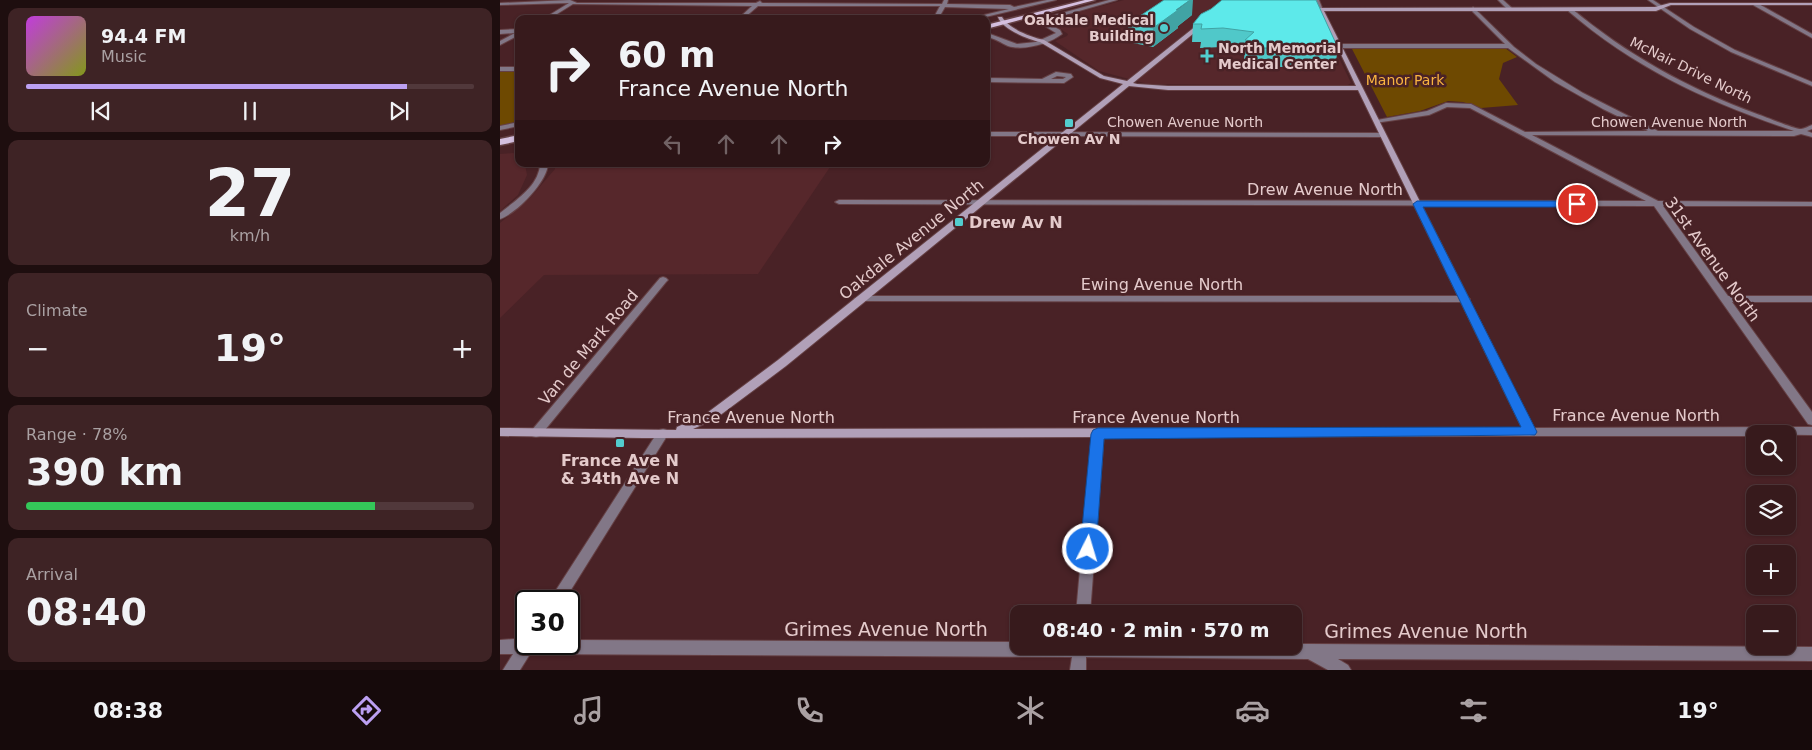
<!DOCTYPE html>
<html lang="en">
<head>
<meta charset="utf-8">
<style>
	:root { --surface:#371a1c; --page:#3e2325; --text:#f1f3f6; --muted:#aaa1a3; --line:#51383b; --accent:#bca0f2 }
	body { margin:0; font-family:"DejaVu Sans",sans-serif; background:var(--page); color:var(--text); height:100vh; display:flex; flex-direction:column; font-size:19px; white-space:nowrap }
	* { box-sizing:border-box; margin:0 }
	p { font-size:16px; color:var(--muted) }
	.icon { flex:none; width:28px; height:28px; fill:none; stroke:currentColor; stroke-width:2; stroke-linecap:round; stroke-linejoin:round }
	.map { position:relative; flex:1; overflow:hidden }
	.details { display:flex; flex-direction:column; gap:8px; padding:8px; background:#1e0e0f; width:500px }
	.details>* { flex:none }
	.guide { position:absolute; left:15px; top:15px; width:475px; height:152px; border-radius:10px; box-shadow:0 1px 4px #0004,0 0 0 1px var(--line); background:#371a1c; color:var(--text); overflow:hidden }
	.buttons { position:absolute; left:1246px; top:425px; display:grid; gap:10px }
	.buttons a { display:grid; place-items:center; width:50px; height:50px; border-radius:10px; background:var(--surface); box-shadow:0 1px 4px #0004,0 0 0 1px var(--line); font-size:25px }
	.speed { position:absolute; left:15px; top:590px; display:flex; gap:10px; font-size:25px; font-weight:700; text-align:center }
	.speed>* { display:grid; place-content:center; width:65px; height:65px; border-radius:50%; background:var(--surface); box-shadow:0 1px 4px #0004,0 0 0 1px var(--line); line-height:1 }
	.speed .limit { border:2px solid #111; border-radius:8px; background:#fff; color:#111 }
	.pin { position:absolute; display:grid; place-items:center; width:42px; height:42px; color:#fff; margin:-21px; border:2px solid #fff; border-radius:50%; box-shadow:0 1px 5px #0007 }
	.me { position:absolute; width:55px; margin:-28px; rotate:5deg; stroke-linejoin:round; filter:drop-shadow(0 0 4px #0008) }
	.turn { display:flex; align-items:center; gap:18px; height:105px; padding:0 20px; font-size:22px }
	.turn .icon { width:65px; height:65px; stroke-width:2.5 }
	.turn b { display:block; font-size:35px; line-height:42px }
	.lanes { display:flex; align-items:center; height:48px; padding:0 20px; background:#0003; justify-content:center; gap:25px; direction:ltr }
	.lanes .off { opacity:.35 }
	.big { font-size:38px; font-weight:800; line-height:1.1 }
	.details .card { flex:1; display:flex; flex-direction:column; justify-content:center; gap:8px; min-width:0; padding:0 18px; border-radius:10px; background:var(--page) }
	.details .dial { align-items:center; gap:0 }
	.dial b { font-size:65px; line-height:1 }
	.song { display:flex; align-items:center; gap:15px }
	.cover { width:60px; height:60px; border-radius:8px; background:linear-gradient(135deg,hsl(290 70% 55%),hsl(70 70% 35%)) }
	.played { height:5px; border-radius:2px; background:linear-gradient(90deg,var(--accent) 85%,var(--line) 85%) }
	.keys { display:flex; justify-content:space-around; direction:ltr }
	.heat { display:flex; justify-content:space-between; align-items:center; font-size:28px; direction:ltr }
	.charge { height:8px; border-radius:4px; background:linear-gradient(90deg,#34c759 78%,var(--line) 0) }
	.trip { position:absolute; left:510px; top:605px; width:292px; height:50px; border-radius:10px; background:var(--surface); box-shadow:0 1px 4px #0004,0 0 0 1px var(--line); font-weight:800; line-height:50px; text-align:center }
	.dock { display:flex; height:80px; justify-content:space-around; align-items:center; background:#160a0b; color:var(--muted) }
	.dock .icon { width:35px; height:35px }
	.dock .current { color:var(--accent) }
	.dock b { font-size:22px; color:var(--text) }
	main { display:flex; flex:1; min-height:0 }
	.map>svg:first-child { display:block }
</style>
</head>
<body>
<main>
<section class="details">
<div class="card">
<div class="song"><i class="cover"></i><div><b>94.4 FM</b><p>Music</p></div></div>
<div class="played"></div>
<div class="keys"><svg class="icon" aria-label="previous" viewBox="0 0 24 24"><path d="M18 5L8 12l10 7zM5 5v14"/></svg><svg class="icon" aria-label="pause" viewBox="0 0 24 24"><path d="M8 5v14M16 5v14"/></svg><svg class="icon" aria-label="next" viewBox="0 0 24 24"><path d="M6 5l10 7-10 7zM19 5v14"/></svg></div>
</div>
<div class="card dial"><b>27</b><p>km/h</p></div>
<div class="card"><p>Climate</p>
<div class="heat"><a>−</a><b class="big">19°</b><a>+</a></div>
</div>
<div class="card"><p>Range · 78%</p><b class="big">390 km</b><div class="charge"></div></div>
<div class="card"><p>Arrival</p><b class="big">08:40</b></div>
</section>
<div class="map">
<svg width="1312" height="670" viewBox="0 0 1312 670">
	<rect width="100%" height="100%" fill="#492226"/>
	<!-- built -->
	<g fill="#56272b">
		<path d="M624 0H811L851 83 846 86 648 84 599 71 555 41 567 36 568 34 550 22V20Z"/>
		<path d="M13 153 19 154V164H25L27 175 18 195 0 211V154Z"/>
		<path d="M54 164H332L258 274 44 275 0 318V223L30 198 55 169Z"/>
	</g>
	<!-- green -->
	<g fill="#6e4901">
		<path d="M851 47 1005 48 1017 57 1003 63 999 79 1018 105 981 108 963 102 948 101 920 111 887 117Z"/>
		<path d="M0 72H19V121L0 126Z"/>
	</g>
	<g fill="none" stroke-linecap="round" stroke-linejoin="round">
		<!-- street casing -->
		<g stroke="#654044" stroke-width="2">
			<g id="street">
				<path d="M70 0 77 3H256L260 1 262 3 442 4 444 0H448L447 4 510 5 514 7 547 0H556L477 19H467L509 9 445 7 438 19H433L440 6H258L243 19H238L252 6 73 4 49 19H43L69 3 0 5V3Z"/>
				<path d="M609 0H617L548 20 547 23 560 30 562 34C549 44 524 51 508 46 501 43 495 38 486 37V33L490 34 517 44 536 42 556 33 543 25 541 21 544 18Z"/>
				<path d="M815 0H819L823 10H819Z"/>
				<path d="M998 0H1003L1013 9 1008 10Z"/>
				<path d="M1148 0H1153L1194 27 1235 50 1312 82V86L1231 52 1190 29Z"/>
				<path d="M1253 3H1257L1312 34V38L1253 5Z"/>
				<path d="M973 7 1014 47 1036 64 1083 93 1158 131H1294C1208 102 1137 70 1067 10V8H1071C1127 55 1189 89 1257 114 1266 117 1294 129 1301 129 1304 129 1309 126 1312 125V129L1307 131 1312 133V137L1301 134 1294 136 1032 135 1158 201 1312 202V206H1163L1228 296H1312V302H1232L1312 412V425L1308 424 1154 206 339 204 335 202 339 200 1146 201 970 108 947 107 929 115 875 123 874 122 877 120 927 111 946 103 971 104 1025 132 1148 131 1103 109 1055 82 1008 48H839L836 46 839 44H1005L971 10Z"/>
				<path d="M19 29V35L0 45V41L15 33 0 34V30Z"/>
				<rect x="0" y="67" width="19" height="4"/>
				<path d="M556 72 571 74 573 77 564 83 486 82V78L542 79ZM557 76 566 77 563 79H551Z"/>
				<path d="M19 122V126L0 130V126Z"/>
				<path d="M486 132 883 133 886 135 883 137 486 136Z"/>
				<path d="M40 164H48C47 182 17 213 0 219V213C16 200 39 186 40 164Z"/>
				<path d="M163 277 166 278 168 280 166 282 40 436 36 437 32 436 30 433 32 430 160 278Z"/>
				<path d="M359 296H965L970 299 965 302 356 301 354 299Z"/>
				<path d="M1312 427V435L1255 434V436H1030L1026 435 1024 432 1026 429 1030 428Z"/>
				<path d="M163 429 167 430 169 433 167 436 64 601H49L159 430Z"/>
				<path d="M598 429 602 430 604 433 590 614H576L592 433 594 430Z"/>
				<path d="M26 638V644H69V640L519 642V646H794V644H809L1312 647V661L838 659 848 665 851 670H828L808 659 586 657V670H570L572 657 30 654 20 670H3L13 654H0V640Z"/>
			</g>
		</g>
		<!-- secondary casing -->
		<g stroke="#654044" stroke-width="2">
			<path id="secondary" d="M1170 3H1312V5H1171L1156 11H824L1036 432 1034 435 1030 436 143 438 0 436V428L176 430 177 427 207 413 278 360 623 84 600 78 540 42C528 40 501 28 498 17H502C509 29 531 37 544 40L604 76 627 81 701 22H705V24L633 83 637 84 668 86H856L819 8 1155 7ZM629 86 668 90H858L1022 428 193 429 215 419 286 366Z"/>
		</g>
		<!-- primary casing -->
		<g stroke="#654044" stroke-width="3">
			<g id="primary">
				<path d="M585 0H595L486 29V25Z"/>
				<path d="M19 135V141L0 145V139Z"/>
			</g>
		</g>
		<!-- street -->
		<use href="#street" fill="#827787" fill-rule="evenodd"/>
		<!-- secondary -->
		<use href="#secondary" fill="#b1a0b8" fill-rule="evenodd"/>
		<!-- primary -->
		<use href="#primary" fill="#d5bfdf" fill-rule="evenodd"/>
	</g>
	<!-- wall -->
	<g fill="#50c8c9">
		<path d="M711 9 838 48 835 67H760L759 61 744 59 745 50 722 47 700 48 701 42H692L693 24Z"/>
		<path d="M692 15 678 26V28L653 47 628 42V24Z"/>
	</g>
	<!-- shaded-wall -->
	<path fill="#41a3a4" d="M690 0H693L692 15 678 26V28L653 47V28Z"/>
	<!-- building -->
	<g fill="#5de9ea" stroke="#41a3a4">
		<path d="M664 0H690L676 10H678L653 28 628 24Z"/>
		<path d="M722 0H816L838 48H762L761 42 745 40 754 32 723 28 701 29 702 24H693L701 14 711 9Z"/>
	</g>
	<!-- route -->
	<path fill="#1a73e8" stroke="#114b97" d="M917 201H1077L1082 204 1077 207H923L1037 432 1035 435 604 439 596 549 593 554 588 556 583 554 580 549 591 434 593 430 598 428 1021 427 913 204Z"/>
	<!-- markers -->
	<g fill="#52cdce" stroke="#492226" stroke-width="2">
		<circle cx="664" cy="28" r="5"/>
		<path d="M704.5 48.5h5v5h5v5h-5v5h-5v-5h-5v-5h5z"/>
		<rect x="564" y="118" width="10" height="10" rx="2.5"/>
		<rect x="454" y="217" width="10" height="10" rx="2.5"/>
		<rect x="115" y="438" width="10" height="10" rx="2.5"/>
	</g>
	<g text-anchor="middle" stroke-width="5" stroke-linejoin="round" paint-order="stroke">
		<!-- far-poi labels -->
		<g font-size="14" font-weight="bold" fill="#e4cacb" stroke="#492226" text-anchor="end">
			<text x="654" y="25">Oakdale Medical<tspan x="654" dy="16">Building</tspan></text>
			<text x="718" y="53" text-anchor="start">North Memorial<tspan x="718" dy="16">Medical Center</tspan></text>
			<text x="569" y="144" text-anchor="middle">Chowen Av N</text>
		</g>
		<!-- far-street labels -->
		<g font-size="14" fill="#e4cacb" stroke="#492226">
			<text transform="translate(1191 70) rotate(26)" y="5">McNair Drive North</text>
			<text x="685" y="127">Chowen Avenue North</text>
			<text x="1169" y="127">Chowen Avenue North</text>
		</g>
		<!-- far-park labels -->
		<g font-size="14" fill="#f9b340" stroke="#492226">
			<text x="905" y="85">Manor Park</text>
		</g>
		<!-- street labels -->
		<g font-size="16" fill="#e4cacb" stroke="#492226">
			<text x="825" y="195">Drew Avenue North</text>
			<text transform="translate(411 239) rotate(-39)" y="6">Oakdale Avenue North</text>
			<text transform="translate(1213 259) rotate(54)" y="6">31st Avenue North</text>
			<text x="662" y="290">Ewing Avenue North</text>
			<text transform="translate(88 347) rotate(-50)" y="6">Van de Mark Road</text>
			<text x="1136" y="421">France Avenue North</text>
			<text x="251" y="423">France Avenue North</text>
			<text x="656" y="423">France Avenue North</text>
		</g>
		<!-- poi labels -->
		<g font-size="16" font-weight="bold" fill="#e4cacb" stroke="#492226" text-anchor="start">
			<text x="469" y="228">Drew Av N</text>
			<text x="120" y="466" text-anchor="middle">France Ave N<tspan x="120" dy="18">&amp; 34th Ave N</tspan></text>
		</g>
		<!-- near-street labels -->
		<g font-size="19" fill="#e4cacb" stroke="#492226">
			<text x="386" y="636">Grimes Avenue North</text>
			<text x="926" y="638">Grimes Avenue North</text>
		</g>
	</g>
</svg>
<div class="buttons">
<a><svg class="icon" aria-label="search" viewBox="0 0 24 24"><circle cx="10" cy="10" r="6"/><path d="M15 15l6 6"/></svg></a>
<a><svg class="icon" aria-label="layers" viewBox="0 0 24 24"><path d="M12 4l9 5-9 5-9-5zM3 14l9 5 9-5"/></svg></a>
<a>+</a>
<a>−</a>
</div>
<div class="speed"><div class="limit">30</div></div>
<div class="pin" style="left:1077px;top:204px;background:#d93025"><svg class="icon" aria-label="arrive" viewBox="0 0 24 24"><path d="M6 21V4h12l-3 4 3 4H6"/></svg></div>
<svg class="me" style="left:588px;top:549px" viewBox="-20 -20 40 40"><circle r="17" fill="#1a73e8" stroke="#fff" stroke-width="3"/><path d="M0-11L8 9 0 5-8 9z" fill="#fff"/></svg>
<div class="trip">08:40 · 2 min · 570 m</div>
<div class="guide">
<div class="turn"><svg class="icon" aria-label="right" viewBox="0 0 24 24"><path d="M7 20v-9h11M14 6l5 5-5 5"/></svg><div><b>60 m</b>France Avenue North</div></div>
<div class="lanes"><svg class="icon off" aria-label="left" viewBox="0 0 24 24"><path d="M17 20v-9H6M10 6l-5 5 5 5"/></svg><svg class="icon off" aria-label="ahead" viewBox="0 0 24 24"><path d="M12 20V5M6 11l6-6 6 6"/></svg><svg class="icon off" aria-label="ahead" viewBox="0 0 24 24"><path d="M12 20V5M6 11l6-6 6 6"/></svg><svg class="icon" aria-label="right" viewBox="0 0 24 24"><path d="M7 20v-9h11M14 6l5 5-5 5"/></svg></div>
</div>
</div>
</main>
<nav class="dock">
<b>08:38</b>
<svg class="icon current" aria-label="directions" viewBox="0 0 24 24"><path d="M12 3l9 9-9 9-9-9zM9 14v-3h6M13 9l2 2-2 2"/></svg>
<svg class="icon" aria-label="music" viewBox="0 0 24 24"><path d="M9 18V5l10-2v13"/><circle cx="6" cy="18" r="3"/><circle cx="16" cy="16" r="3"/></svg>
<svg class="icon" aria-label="phone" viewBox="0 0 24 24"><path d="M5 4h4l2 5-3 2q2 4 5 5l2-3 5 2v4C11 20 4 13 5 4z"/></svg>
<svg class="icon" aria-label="climate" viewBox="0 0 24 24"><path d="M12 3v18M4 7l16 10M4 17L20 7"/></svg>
<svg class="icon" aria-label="car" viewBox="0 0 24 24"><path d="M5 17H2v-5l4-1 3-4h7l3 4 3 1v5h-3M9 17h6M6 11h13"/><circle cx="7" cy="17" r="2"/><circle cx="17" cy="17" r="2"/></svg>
<svg class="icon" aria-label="filters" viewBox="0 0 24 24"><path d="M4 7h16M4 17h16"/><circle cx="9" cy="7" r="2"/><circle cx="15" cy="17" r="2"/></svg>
<b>19°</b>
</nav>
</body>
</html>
